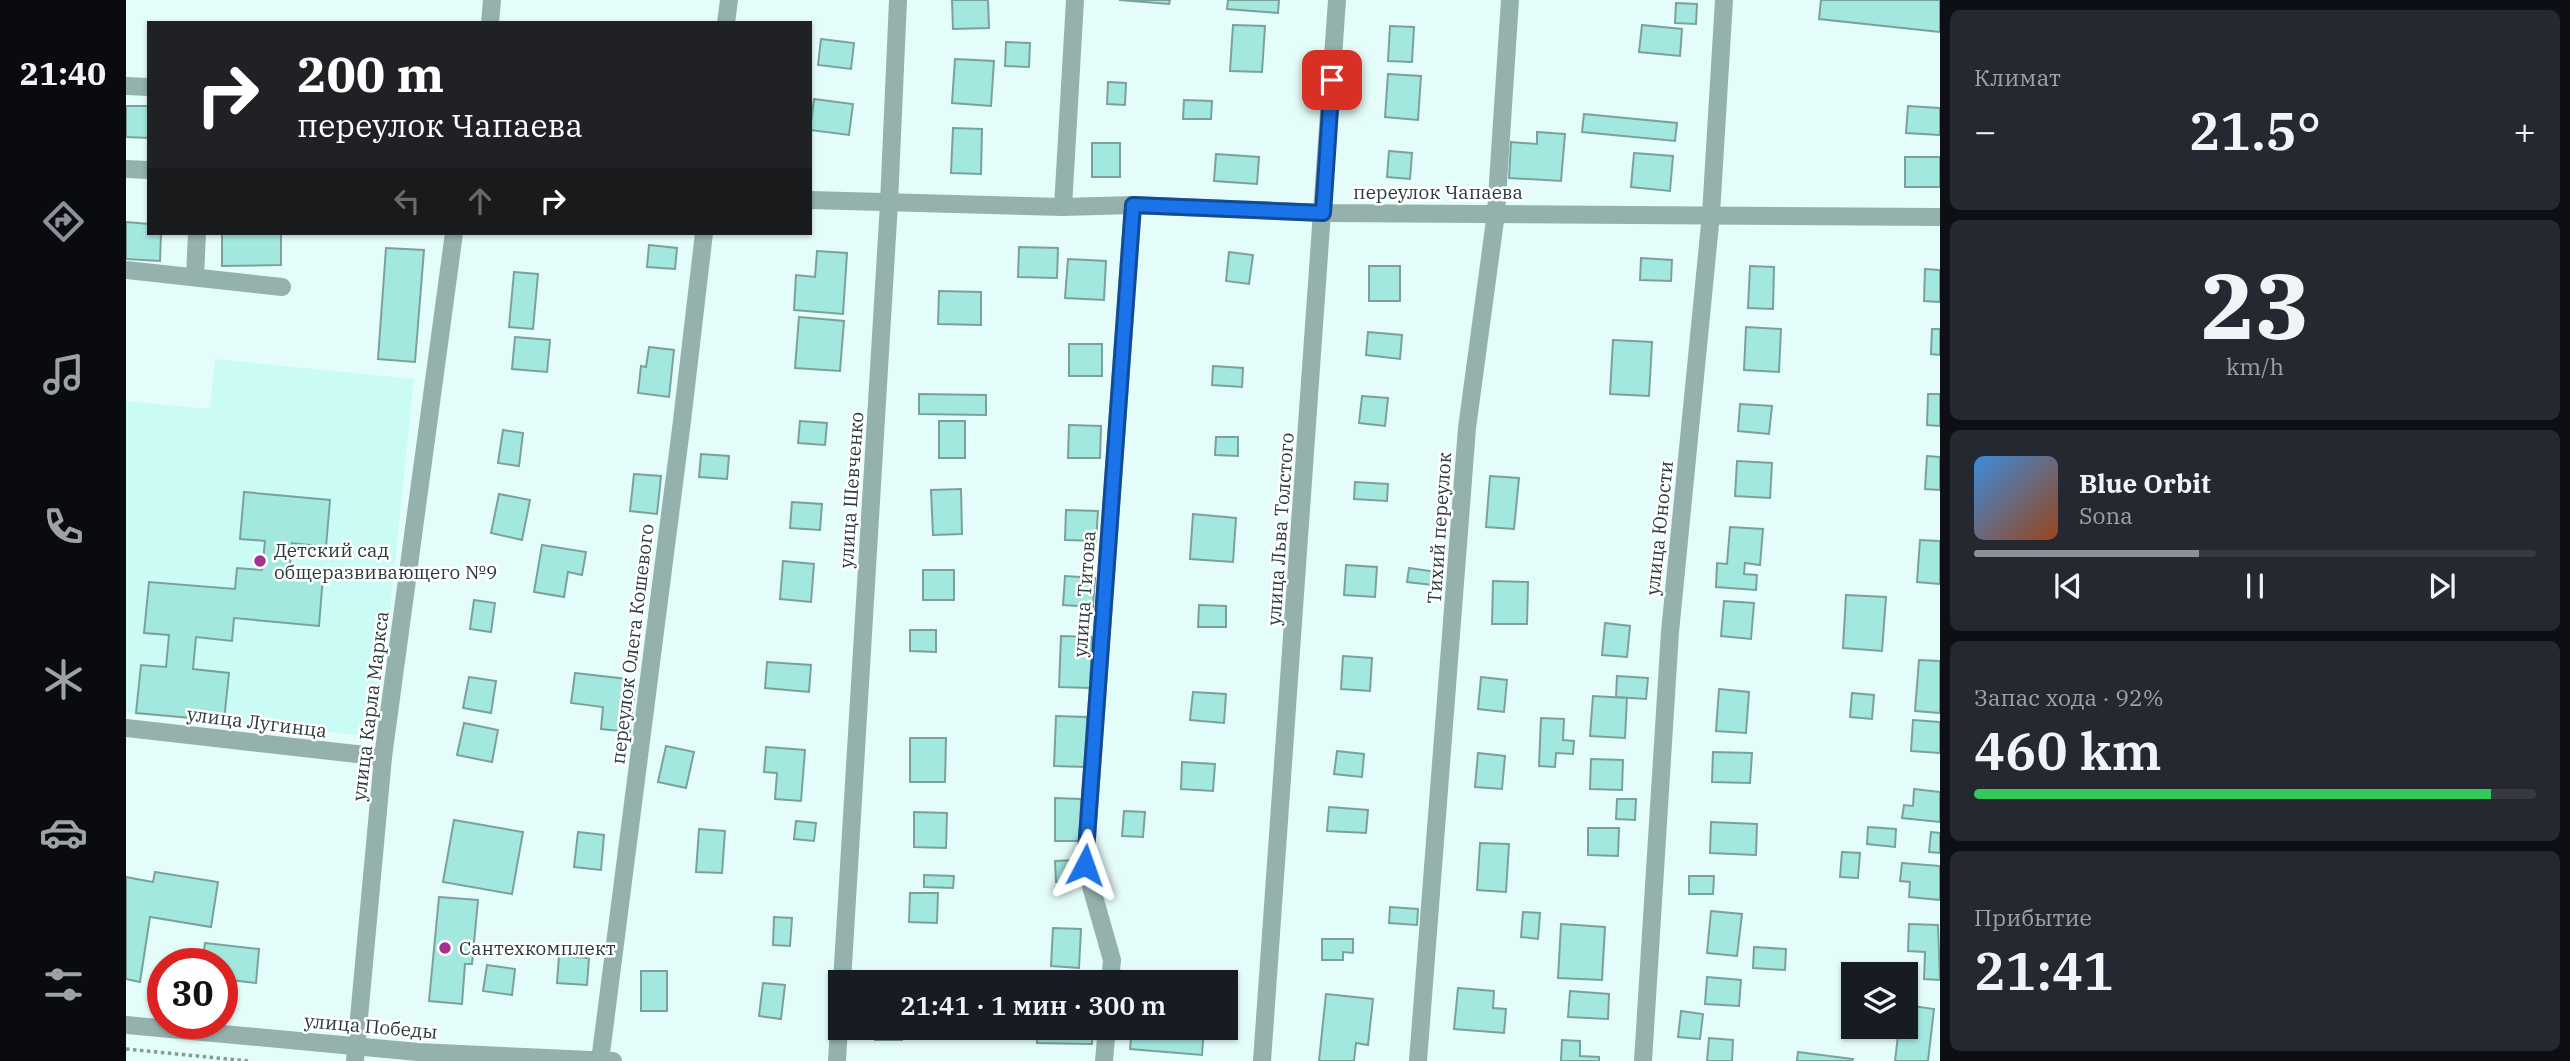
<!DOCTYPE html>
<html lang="ru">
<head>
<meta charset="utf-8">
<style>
	:root { --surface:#171b24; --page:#242831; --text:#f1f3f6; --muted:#9ea1a6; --line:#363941; --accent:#8c9099 }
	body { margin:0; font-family:"IBM Plex Serif",serif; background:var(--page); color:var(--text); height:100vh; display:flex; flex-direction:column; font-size:26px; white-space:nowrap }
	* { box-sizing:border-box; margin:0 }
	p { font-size:23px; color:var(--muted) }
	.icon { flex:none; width:38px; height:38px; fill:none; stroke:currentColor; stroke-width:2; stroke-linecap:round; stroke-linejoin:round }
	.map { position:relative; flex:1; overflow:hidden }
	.drawer { display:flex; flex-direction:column; gap:10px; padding:10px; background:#0d0f14; width:630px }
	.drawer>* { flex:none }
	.hud { position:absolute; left:21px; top:21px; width:665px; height:214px; border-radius:0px; box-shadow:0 2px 5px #0004; background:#202124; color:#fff; overflow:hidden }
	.fabs { position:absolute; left:1715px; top:962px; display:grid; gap:14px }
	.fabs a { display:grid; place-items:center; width:77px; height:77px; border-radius:0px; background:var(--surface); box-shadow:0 2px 5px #0004; font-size:35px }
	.speed { position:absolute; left:21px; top:948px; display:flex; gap:14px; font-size:35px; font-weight:700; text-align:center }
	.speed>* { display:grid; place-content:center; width:91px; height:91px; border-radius:50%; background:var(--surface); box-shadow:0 2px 5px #0004; line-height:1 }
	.speed .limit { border:10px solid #d22; background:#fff; color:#111 }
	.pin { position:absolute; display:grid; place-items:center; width:60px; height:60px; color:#fff; margin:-30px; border-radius:14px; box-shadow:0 4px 10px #0006 }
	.me { position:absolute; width:77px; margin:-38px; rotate:4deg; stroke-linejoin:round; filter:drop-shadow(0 0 5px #0008) }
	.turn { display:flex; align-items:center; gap:24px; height:147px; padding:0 35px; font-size:32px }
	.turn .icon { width:91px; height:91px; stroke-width:2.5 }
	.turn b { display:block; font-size:49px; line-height:60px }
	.lanes { display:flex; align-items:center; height:66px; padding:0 35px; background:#0003; justify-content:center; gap:35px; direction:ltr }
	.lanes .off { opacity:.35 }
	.big { font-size:52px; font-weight:600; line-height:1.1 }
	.drawer .tile { flex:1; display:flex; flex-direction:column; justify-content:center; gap:10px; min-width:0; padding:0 24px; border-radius:10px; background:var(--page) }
	.drawer .dial { align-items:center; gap:0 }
	.dial b { font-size:91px; line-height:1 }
	.song { display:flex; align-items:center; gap:21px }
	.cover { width:84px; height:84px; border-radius:10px; background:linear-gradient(135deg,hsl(210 70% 55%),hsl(20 70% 35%)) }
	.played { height:7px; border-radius:4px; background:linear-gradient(90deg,var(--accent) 40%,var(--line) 40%) }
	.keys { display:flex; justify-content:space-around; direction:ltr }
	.heat { display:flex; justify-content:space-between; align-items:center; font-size:38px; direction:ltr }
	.charge { height:10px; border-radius:5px; background:linear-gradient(90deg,#34c759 92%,var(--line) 0) }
	.trip { position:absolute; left:702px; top:970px; width:410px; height:70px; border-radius:0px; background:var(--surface); box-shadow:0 2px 5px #0004; font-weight:600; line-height:70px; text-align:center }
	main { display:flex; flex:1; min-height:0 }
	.menu { display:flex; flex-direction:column; width:126px; justify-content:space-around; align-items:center; background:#090b0e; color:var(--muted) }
	.menu .icon { width:49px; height:49px }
	.menu .current { color:var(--accent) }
	.menu b { font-size:32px; color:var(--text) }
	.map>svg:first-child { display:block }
</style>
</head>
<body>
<main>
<nav class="menu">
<b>21:40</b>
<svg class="icon current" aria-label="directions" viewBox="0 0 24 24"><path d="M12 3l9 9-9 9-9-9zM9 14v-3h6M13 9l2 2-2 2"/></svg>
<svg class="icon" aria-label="music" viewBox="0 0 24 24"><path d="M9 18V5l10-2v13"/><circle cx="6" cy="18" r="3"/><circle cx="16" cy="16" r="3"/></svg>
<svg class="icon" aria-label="phone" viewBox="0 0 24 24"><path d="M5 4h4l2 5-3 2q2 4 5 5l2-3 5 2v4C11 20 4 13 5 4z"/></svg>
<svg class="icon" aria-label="climate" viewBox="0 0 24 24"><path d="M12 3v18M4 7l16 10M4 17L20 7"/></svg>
<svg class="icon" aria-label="car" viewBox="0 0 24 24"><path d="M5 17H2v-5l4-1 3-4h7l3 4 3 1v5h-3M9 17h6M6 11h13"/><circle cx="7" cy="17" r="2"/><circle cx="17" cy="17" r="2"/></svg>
<svg class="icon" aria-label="filters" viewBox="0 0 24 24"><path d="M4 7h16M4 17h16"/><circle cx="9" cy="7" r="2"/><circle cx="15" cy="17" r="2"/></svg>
</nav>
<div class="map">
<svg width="1814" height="1061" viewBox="0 0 1814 1061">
	<rect width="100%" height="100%" fill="#e5fdfa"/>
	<!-- built -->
	<path fill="#cafcf5" d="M89 359 288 379 251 737 0 712V401L84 409Z"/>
	<!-- building -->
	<g fill="#a3e8df" stroke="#7ba19c" stroke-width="2">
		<path d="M826 0H862L863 28 827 29Z"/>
		<path d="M993 0H1044L1043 4Z"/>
		<path d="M1102 0H1153L1152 13 1101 9Z"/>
		<path d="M1695 0H1814V32L1693 19Z"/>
		<path d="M1550 3 1571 4 1570 24 1549 23Z"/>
		<path d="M1107 25 1139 26 1136 72 1104 71Z"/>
		<path d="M1516 25 1556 29 1554 56 1513 52Z"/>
		<path d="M1264 26 1288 27 1286 62 1262 61Z"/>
		<path d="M695 39 728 43 725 69 692 65Z"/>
		<path d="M880 42 904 43 903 67 879 66Z"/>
		<path d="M829 59 868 61 865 106 826 103Z"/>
		<path d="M1262 74 1295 76 1292 120 1259 117Z"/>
		<path d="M982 82 1000 83 999 105 981 104Z"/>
		<path d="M688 99 727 104 723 135 684 130Z"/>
		<path d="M1058 100 1086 101 1085 119H1057Z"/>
		<path d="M0 106H23V138L0 137Z"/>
		<path d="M1782 106 1814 108V135L1780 133Z"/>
		<path d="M1458 114 1551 123 1549 141 1456 132Z"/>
		<path d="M827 128 856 129 855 174 825 173Z"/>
		<path d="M1411 132 1439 134 1435 181 1383 178 1385 142 1411 144Z"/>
		<rect x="966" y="143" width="28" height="34"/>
		<path d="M1263 151 1286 153 1284 179 1261 177Z"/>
		<path d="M1508 153 1547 156 1544 191 1505 187Z"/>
		<path d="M1090 154 1133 157 1131 184 1088 181Z"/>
		<rect x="1779" y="157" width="35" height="30"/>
		<path d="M0 222 23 224V233H35L34 261 0 259Z"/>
		<path d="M96 233H155V265L96 266Z"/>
		<path d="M523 245 551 248 549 269 521 267Z"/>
		<path d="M893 247 932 248 931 278 892 277Z"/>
		<path d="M260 248 298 250 289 362 252 359Z"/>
		<path d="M691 251 721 253 717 314 668 310 670 275 689 277Z"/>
		<path d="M1103 252 1127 255 1123 284 1100 281Z"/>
		<path d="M1515 258 1546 260 1545 281 1514 280Z"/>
		<path d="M942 259 980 261 978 300 939 298Z"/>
		<rect x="1243" y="266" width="31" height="35"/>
		<path d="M1624 266 1648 267 1647 309 1622 308Z"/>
		<path d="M1799 269 1814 270V302L1798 301Z"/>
		<path d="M388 272 412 274 407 329 383 327Z"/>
		<path d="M813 291 855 292V325L812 324Z"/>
		<path d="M673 317 718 321 714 371 669 368Z"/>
		<path d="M1620 327 1655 329 1653 372 1618 370Z"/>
		<path d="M1806 329H1814V355L1805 354Z"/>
		<path d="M1242 332 1276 335 1274 359 1240 355Z"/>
		<path d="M389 337 424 340 421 372 386 369Z"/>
		<path d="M1487 340 1526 342 1523 396 1484 394Z"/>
		<rect x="943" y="344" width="33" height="32"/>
		<path d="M523 347 548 350 543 397 512 393 515 366 520 367Z"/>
		<path d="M1087 366 1117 368 1116 387 1086 385Z"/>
		<path d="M793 394 860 395V415L793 414Z"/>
		<path d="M1802 394H1814V426L1801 425Z"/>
		<path d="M1236 396 1262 398 1259 426 1233 423Z"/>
		<path d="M1614 404 1646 406 1643 434 1612 431Z"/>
		<path d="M674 421 701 423 699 445 672 443Z"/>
		<rect x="813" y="421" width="26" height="37"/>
		<path d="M943 425 975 426 974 458H942Z"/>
		<path d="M377 430 397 433 393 466 372 463Z"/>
		<path d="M1090 437H1112V456L1089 455Z"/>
		<path d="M575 454 603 456 601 479 573 477Z"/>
		<path d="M1801 456 1814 457V490L1799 489Z"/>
		<path d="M1611 461 1646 463 1644 498 1609 496Z"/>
		<path d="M508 474 535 476 531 514 504 511Z"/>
		<path d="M1364 476 1393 478 1388 529 1360 527Z"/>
		<path d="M1229 482 1262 484 1261 501 1228 499Z"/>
		<path d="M835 489 836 534 807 535 805 490Z"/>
		<path d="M118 492 204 500 200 547 166 543 163 573 197 576 193 626 108 618 106 641 70 637 67 669 103 673 98 721 10 713 15 665 40 667 43 635 18 633 23 582 109 589 111 568 136 570 139 541 114 539Z"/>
		<path d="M373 494 404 500 396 540 365 533Z"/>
		<path d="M666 502 696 504 694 530 664 528Z"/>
		<path d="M940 510 972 511 970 541 939 540Z"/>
		<path d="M1067 514 1110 518 1107 562 1064 559Z"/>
		<path d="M1604 527 1637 529 1634 565 1619 563 1618 574 1631 575 1630 590 1590 587 1591 563 1601 564Z"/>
		<path d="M1794 540 1814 541V584L1791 582Z"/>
		<path d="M416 545 460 552 456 575 442 572 438 597 408 592Z"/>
		<path d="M657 561 688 564 685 602 654 599Z"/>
		<path d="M1220 565 1251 567 1249 597 1218 595Z"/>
		<path d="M1283 568 1318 573 1316 586 1281 582Z"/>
		<rect x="797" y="570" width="31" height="30"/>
		<path d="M939 576 969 578 967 607 937 605Z"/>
		<path d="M1367 581 1402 582 1401 624H1366Z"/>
		<path d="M1720 595 1760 597 1756 651 1717 648Z"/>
		<path d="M348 600 369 603 365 632 344 629Z"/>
		<path d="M1598 601 1628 603 1625 639 1595 636Z"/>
		<path d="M1073 605 1100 606V627H1072Z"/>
		<path d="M1479 623 1504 626 1501 657 1476 655Z"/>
		<path d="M784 630H810V652L784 651Z"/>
		<path d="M935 636 966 637 964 688 933 687Z"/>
		<path d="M1217 656 1246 658 1244 691 1215 689Z"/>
		<path d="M1793 660 1814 661V713L1789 711Z"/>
		<path d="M641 662 685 665 683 692 639 688Z"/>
		<path d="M449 673 510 680 504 732 475 729 477 707 445 703Z"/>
		<path d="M1491 676 1522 678 1520 699 1490 697Z"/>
		<path d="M343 677 370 681 365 713 337 708Z"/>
		<path d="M1355 677 1381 680 1378 712 1352 709Z"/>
		<path d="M1593 689 1623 692 1620 733 1590 731Z"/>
		<path d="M1067 692 1100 694 1098 723 1064 720Z"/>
		<path d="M1726 693 1748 695 1746 719 1724 717Z"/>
		<path d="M1467 696 1501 698 1499 738 1464 736Z"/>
		<path d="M930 716 961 717 960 767 928 766Z"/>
		<path d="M1415 718 1438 719 1437 740 1448 741 1447 754 1430 753 1429 767 1413 766Z"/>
		<path d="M1787 720 1814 722V753L1785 751Z"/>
		<path d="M338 723 372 730 366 762 331 755Z"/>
		<path d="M784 738H820L819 782H784Z"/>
		<path d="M540 746 568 752 560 788 532 782Z"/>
		<path d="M640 747 679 750 675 801 649 799 651 773 638 772Z"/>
		<path d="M1211 751 1238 754 1236 777 1208 774Z"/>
		<path d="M1587 752 1626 753 1624 783 1586 782Z"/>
		<path d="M1352 753 1379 756 1376 789 1349 787Z"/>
		<path d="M1465 759 1497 760 1496 790 1464 789Z"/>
		<path d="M1056 762 1089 764 1087 791 1055 789Z"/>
		<path d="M1788 789 1814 792V822L1776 818 1778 805 1787 806Z"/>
		<path d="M929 798 955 799 954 841H929Z"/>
		<path d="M1491 799H1510L1509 820 1490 819Z"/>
		<path d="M1203 807 1242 810 1240 833 1201 831Z"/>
		<path d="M998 811 1019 812 1017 837 996 836Z"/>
		<path d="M788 812 821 813 820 848 788 847Z"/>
		<path d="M328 820 397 832 386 894 317 882Z"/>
		<path d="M670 821 690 823 688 841 668 839Z"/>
		<path d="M1585 822 1631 824 1630 855 1584 853Z"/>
		<path d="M1742 827 1770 829 1769 847 1741 844Z"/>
		<path d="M1462 828H1493L1492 856 1462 855Z"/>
		<path d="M573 829 599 831 596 873 570 872Z"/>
		<path d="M452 832 478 835 475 870 448 867Z"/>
		<path d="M1805 832 1814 833V853L1803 852Z"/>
		<path d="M1354 843 1383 844 1380 892 1351 890Z"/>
		<path d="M1716 852 1734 853 1732 878 1714 877Z"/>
		<path d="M950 860 951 881 930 882 929 861Z"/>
		<path d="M1776 863 1814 866V900L1783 897 1784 882 1774 881Z"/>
		<path d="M29 872 92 882 85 927 24 917 14 982 0 979V877L27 882Z"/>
		<path d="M798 875 828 876 827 888 798 887Z"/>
		<path d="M1563 876H1588L1587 894H1563Z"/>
		<path d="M784 893H812L811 923 783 922Z"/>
		<path d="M313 897 352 900 346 964H339L336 1004 303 1001Z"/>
		<path d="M1264 907 1292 909 1291 925 1263 923Z"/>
		<path d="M1585 911 1616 914 1611 956 1581 953Z"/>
		<path d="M1397 912 1414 913 1412 939 1395 937Z"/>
		<path d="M648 917 666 918 664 946 647 945Z"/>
		<path d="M1435 924 1479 927 1476 980 1432 978Z"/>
		<path d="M1783 924 1812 925 1814 980 1798 979 1799 952 1782 951Z"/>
		<path d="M927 928 955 929 953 968 925 966Z"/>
		<path d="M1196 939H1227V953L1217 952V960H1196Z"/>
		<path d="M79 943 133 949 130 983 96 979V964H76Z"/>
		<path d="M1628 947 1660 949 1659 970 1627 968Z"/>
		<path d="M433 956 463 958 461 985 431 983Z"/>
		<path d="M361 965 389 969 386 995 357 991Z"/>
		<rect x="515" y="971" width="26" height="40"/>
		<path d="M1581 977 1615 980 1613 1006 1579 1004Z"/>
		<path d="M637 983 659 985 655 1019 633 1016Z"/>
		<path d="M1332 988 1368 991 1367 1008 1380 1009 1378 1033 1328 1029Z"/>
		<path d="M1444 991 1483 994 1482 1019 1442 1017Z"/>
		<path d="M1200 994 1247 999 1242 1045 1230 1043 1228 1061H1193Z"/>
		<path d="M1780 1005 1808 1009 1802 1061H1769L1773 1027H1780Z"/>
		<path d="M1555 1011 1577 1014 1574 1039 1552 1037Z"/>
		<rect x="749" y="1027" width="27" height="13"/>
		<path d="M795 1027H857L856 1039 794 1035Z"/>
		<path d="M911 1027H967L966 1044 911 1043Z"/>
		<path d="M1006 1027H1078L1076 1055 1004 1049Z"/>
		<path d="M1583 1038 1607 1040 1606 1061H1581Z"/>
		<path d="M1436 1040 1454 1041V1056L1473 1057V1061H1435Z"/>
		<path d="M1672 1052 1727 1059 1726 1061H1671Z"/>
	</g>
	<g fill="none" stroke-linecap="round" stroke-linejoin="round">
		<!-- path -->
		<path stroke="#869a98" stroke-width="3.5" stroke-dasharray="3.5 3.5" stroke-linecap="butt" d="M0 1049 122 1061"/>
		<!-- minor -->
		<g stroke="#95b1ad" stroke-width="18">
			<path d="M364 23 366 0"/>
			<path d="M600 23 603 0"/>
			<path d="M0 86 23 87"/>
			<path d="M0 169 23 170"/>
			<path d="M684 200 937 207 1007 205 1197 213 1814 217"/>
			<path d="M937 207 949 0"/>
			<path d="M0 270 156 287"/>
			<path d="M69 277 71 233"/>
			<path d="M0 728 257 757"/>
			<path d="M716 982 763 203 772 0"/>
			<path d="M984 982 986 960 959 865 1007 205"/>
			<path d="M0 1025 292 1052 487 1061"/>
			<path d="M229 1061 257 757 328 233"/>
			<path d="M474 1061 556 421 578 233"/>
			<path d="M711 1061 714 1008"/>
			<path d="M978 1061 981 1027"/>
			<path d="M1136 1061 1211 0"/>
			<path d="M1292 1061 1341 428 1370 213 1384 0"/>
			<path d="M1517 1061 1544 632 1585 214 1598 0"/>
		</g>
	</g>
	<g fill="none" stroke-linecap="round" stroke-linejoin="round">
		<!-- route casing -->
		<g stroke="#114b97" stroke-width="18">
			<path id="route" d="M959 865 1007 205 1197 213 1206 80"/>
		</g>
		<!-- route -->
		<use href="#route" stroke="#1a73e8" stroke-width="12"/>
	</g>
	<!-- markers -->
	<g fill="#a43390" stroke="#fff" stroke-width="2.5">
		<circle cx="134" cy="561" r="7"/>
		<circle cx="319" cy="948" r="7"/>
	</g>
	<g text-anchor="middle" stroke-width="5" stroke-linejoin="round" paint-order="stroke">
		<!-- street labels -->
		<g font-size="19" fill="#2a3a38" stroke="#fff">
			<text x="1312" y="199">переулок Чапаева</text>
			<text transform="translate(725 490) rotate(-86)" y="7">улица Шевченко</text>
			<text transform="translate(1313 528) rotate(-86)" y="7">Тихий переулок</text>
			<text transform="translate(1533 528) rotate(-84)" y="7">улица Юности</text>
			<text transform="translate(1154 529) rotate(-86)" y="7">улица Льва Толстого</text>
			<text transform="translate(958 594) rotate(-86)" y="7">улица Титова</text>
			<text transform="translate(506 644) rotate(-83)" y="7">переулок Олега Кошевого</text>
			<text transform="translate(244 706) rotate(-83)" y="7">улица Карла Маркса</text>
			<text transform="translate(131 722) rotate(7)" y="7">улица Лугинца</text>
			<text transform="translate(245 1026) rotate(5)" y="7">улица Победы</text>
		</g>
		<!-- poi labels -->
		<g font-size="19" fill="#2a3a38" stroke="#fff" text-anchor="start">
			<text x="148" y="557">Детский сад<tspan x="148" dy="22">общеразвивающего №9</tspan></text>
			<text x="333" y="955">Сантехкомплект</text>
		</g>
	</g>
</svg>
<div class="fabs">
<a><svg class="icon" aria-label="layers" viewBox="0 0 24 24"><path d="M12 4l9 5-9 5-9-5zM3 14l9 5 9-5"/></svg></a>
</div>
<div class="speed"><div class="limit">30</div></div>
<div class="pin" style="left:1206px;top:80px;background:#d93025"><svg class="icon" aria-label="arrive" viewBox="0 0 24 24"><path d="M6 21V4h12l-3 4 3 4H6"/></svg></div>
<svg class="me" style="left:959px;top:865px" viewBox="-20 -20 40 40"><path d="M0-17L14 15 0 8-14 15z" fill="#1a73e8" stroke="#fff" stroke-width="4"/></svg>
<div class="trip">21:41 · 1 мин · 300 m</div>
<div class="hud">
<div class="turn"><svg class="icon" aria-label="right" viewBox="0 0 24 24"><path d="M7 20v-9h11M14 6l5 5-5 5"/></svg><div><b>200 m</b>переулок Чапаева</div></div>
<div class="lanes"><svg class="icon off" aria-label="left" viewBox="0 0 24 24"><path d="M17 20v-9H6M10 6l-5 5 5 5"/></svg><svg class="icon off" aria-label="ahead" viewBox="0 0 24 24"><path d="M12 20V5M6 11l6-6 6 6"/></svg><svg class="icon" aria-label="right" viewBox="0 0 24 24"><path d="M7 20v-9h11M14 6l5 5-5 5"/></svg></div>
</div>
</div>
<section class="drawer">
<div class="tile"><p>Климат</p>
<div class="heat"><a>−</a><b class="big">21.5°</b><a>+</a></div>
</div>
<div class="tile dial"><b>23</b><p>km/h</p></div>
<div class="tile">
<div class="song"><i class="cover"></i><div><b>Blue Orbit</b><p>Sona</p></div></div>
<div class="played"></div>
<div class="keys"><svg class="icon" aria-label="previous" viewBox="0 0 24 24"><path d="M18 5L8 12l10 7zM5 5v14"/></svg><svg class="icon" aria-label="pause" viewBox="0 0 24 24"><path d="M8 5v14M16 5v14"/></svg><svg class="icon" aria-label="next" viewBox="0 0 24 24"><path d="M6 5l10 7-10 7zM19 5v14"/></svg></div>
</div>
<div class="tile"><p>Запас хода · 92%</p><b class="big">460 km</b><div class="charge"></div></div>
<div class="tile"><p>Прибытие</p><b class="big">21:41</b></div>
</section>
</main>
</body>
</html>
